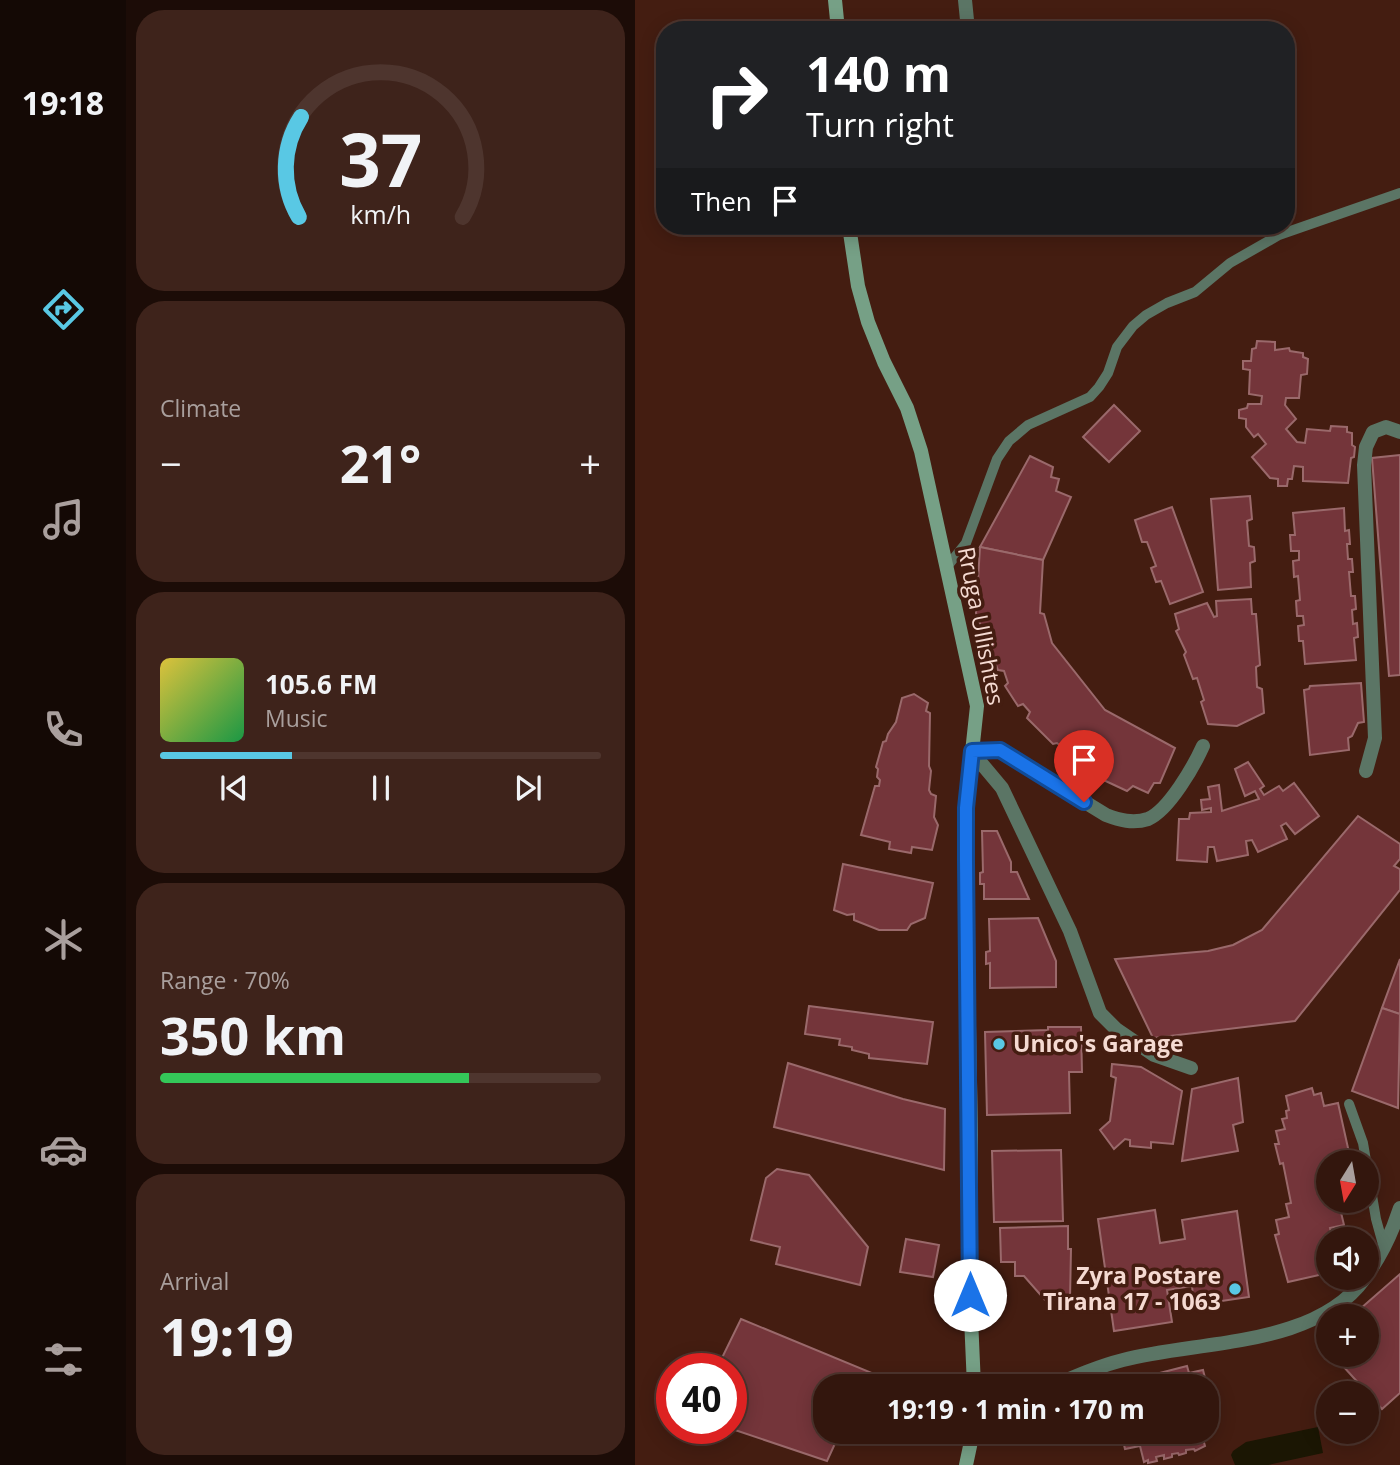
<!DOCTYPE html>
<html lang="en">
<head>
<meta charset="utf-8">
<style>
	:root { --surface:#33160d; --page:#3e231b; --text:#f1f3f6; --muted:#a99f9d; --line:#4e352e; --accent:#59c8e4 }
	body { margin:0; font-family:"Open Sans",sans-serif; background:var(--page); color:var(--text); height:100vh; display:flex; flex-direction:column; font-size:26px; white-space:nowrap }
	* { box-sizing:border-box; margin:0 }
	p { font-size:23px; color:var(--muted) }
	.icon { flex:none; width:38px; height:38px; fill:none; stroke:currentColor; stroke-width:2; stroke-linecap:round; stroke-linejoin:round }
	.map { position:relative; flex:1; overflow:hidden }
	.drawer { display:flex; flex-direction:column; gap:10px; padding:10px; background:#1c0c07; width:509px }
	.drawer>* { flex:none }
	.top-card { position:absolute; left:21px; top:21px; width:639px; height:214px; border-radius:28px; box-shadow:0 4px 18px #0003,0 0 0 2px var(--line); background:#202124; color:#fff; overflow:hidden }
	.needle { width:46px; rotate:191deg }
	.fabs { position:absolute; left:681px; top:1150px; display:grid; gap:14px }
	.fabs a { display:grid; place-items:center; width:63px; height:63px; border-radius:50%; background:var(--surface); box-shadow:0 4px 18px #0003,0 0 0 2px var(--line); font-size:35px }
	.speed { position:absolute; left:21px; top:1353px; display:flex; gap:14px; font-size:35px; font-weight:700; text-align:center }
	.speed>* { display:grid; place-content:center; width:91px; height:91px; border-radius:50%; background:var(--surface); box-shadow:0 4px 18px #0003,0 0 0 2px var(--line); line-height:1 }
	.speed .limit { border:10px solid #d22; background:#fff; color:#111 }
	.pin { position:absolute; display:grid; place-items:center; width:60px; height:60px; color:#fff; margin:-72px -30px; border-radius:50% 50% 50% 0; rotate:-45deg; box-shadow:0 0 7px #0007 }
	.pin .icon { rotate:45deg }
	.me { position:absolute; width:77px; margin:-38px; rotate:0deg; stroke-linejoin:round; filter:drop-shadow(0 0 5px #0008) }
	.turn { display:flex; align-items:center; gap:24px; height:147px; padding:0 35px; font-size:32px }
	.turn .icon { width:91px; height:91px; stroke-width:2.5 }
	.turn b { display:block; font-size:49px; line-height:60px }
	.then { display:flex; align-items:center; height:66px; padding:0 35px; background:#0003; gap:14px; font-size:26px }
	.big { font-size:52px; font-weight:700; line-height:1.1 }
	.drawer .card { flex:1; display:flex; flex-direction:column; justify-content:center; gap:10px; min-width:0; padding:0 24px; border-radius:28px; background:var(--page) }
	.drawer .dial { align-items:center; gap:0 }
	.dial svg { height:182px; overflow:visible; fill:none; stroke:var(--line); stroke-width:7; stroke-linecap:round; text-anchor:middle }
	.dial text { fill:var(--text); stroke:none }
	.song { display:flex; align-items:center; gap:21px }
	.cover { width:84px; height:84px; border-radius:10px; background:linear-gradient(135deg,hsl(50 70% 55%),hsl(140 70% 35%)) }
	.played { height:7px; border-radius:4px; background:linear-gradient(90deg,var(--accent) 30%,var(--line) 30%) }
	.keys { display:flex; justify-content:space-around; direction:ltr }
	.heat { display:flex; justify-content:space-between; align-items:center; font-size:38px; direction:ltr }
	.charge { height:10px; border-radius:5px; background:linear-gradient(90deg,#34c759 70%,var(--line) 0) }
	.trip { position:absolute; left:178px; top:1374px; width:406px; height:70px; border-radius:28px; background:var(--surface); box-shadow:0 4px 18px #0003,0 0 0 2px var(--line); font-weight:700; line-height:70px; text-align:center }
	main { display:flex; flex:1; min-height:0 }
	.tabs { display:flex; flex-direction:column; width:126px; justify-content:space-around; align-items:center; background:#140905; color:var(--muted) }
	.tabs .icon { width:49px; height:49px }
	.tabs .active { color:var(--accent) }
	.tabs b { font-size:32px; color:var(--text) }
	.map>svg:first-child { display:block }
</style>
</head>
<body>
<main>
<nav class="tabs">
<b>19:18</b>
<svg class="icon active" aria-label="directions" viewBox="0 0 24 24"><path d="M12 3l9 9-9 9-9-9zM9 14v-3h6M13 9l2 2-2 2"/></svg>
<svg class="icon" aria-label="music" viewBox="0 0 24 24"><path d="M9 18V5l10-2v13"/><circle cx="6" cy="18" r="3"/><circle cx="16" cy="16" r="3"/></svg>
<svg class="icon" aria-label="phone" viewBox="0 0 24 24"><path d="M5 4h4l2 5-3 2q2 4 5 5l2-3 5 2v4C11 20 4 13 5 4z"/></svg>
<svg class="icon" aria-label="climate" viewBox="0 0 24 24"><path d="M12 3v18M4 7l16 10M4 17L20 7"/></svg>
<svg class="icon" aria-label="car" viewBox="0 0 24 24"><path d="M5 17H2v-5l4-1 3-4h7l3 4 3 1v5h-3M9 17h6M6 11h13"/><circle cx="7" cy="17" r="2"/><circle cx="17" cy="17" r="2"/></svg>
<svg class="icon" aria-label="filters" viewBox="0 0 24 24"><path d="M4 7h16M4 17h16"/><circle cx="9" cy="7" r="2"/><circle cx="15" cy="17" r="2"/></svg>
</nav>
<section class="drawer">
<div class="card dial"><svg viewBox="0 0 100 80">
<path d="M14 69A42 42 0 1 1 86 69"/>
<path d="M14 69A42 42 0 0 1 15 25" stroke="#59c8e4"/>
<text x="50" y="56" font-size="32" font-weight="700">37</text>
<text x="50" y="72" font-size="11">km/h</text>
</svg></div>
<div class="card"><p>Climate</p>
<div class="heat"><a>−</a><b class="big">21°</b><a>+</a></div>
</div>
<div class="card">
<div class="song"><i class="cover"></i><div><b>105.6 FM</b><p>Music</p></div></div>
<div class="played"></div>
<div class="keys"><svg class="icon" aria-label="previous" viewBox="0 0 24 24"><path d="M18 5L8 12l10 7zM5 5v14"/></svg><svg class="icon" aria-label="pause" viewBox="0 0 24 24"><path d="M8 5v14M16 5v14"/></svg><svg class="icon" aria-label="next" viewBox="0 0 24 24"><path d="M6 5l10 7-10 7zM19 5v14"/></svg></div>
</div>
<div class="card"><p>Range · 70%</p><b class="big">350 km</b><div class="charge"></div></div>
<div class="card"><p>Arrival</p><b class="big">19:19</b></div>
</section>
<div class="map">
<svg width="765" height="1465" viewBox="0 0 765 1465">
	<rect width="100%" height="100%" fill="#441d11"/>
	<!-- water -->
	<path fill="#1b1603" d="M683 1427 688 1453 633 1465H600L596 1455 598 1451 611 1442Z"/>
	<!-- building -->
	<g fill="#74353a" stroke="#9a696b" stroke-width="2">
		<path d="M622 341 640 342V350L654 348 655 351 668 353V357L673 359 672 374 666 375 664 398H651L650 405 661 419 651 429 662 442 670 443 672 429 695 431 696 426 712 427V432L717 433V445L720 447 719 457 716 458 713 483 668 481V467L659 466 657 479H653L652 486H643V479L635 478 617 457 631 444 623 434 619 437 611 427V419L604 418V410L612 408 613 404H626L627 396 614 394 615 370 608 369V361H616L617 349 621 348Z"/>
		<path d="M479 405 505 431 474 462 448 437Z"/>
		<path d="M765 455V675L754 676 737 458Z"/>
		<path d="M395 456 418 467 416 477 424 479 421 491 436 497 408 560 345 547Z"/>
		<path d="M615 496 617 519 612 521 614 546 619 547 620 561 615 563 616 587 583 590 576 499Z"/>
		<path d="M537 507 568 592 535 604 526 581 521 582 516 568 521 566 512 542H507L500 520Z"/>
		<path d="M709 508 710 531 714 530 715 544H712L713 559H717L718 572H714L716 596H720L721 609 717 610 718 624 722 623 723 637 719 638 721 660 670 664 668 641H664L663 626 669 625 668 616H662L661 601 665 600 663 576 659 577 658 561 664 560V551H656L655 535H660L658 513Z"/>
		<path d="M345 547 408 560 405 613 409 614 417 643 470 710 540 748 525 783H519L513 793 498 786 492 791 462 777 461 771 450 764 446 767 429 755 431 750 422 743 418 744 392 718 395 712 388 704 383 706 370 686 373 683 369 671 363 670 341 613Z"/>
		<path d="M616 599 617 614H621L625 665 621 667 622 687 627 689 629 713 602 726 573 724 566 702 569 700 562 678 558 679 549 655 551 652 541 631 544 629 540 614 572 603 579 617 582 616 581 601Z"/>
		<path d="M726 683 729 722 723 723 717 736 713 738 714 750 675 755 669 690 674 689 675 686Z"/>
		<path d="M279 694 293 703 291 711 295 713 294 766 296 771 294 790 296 794 301 796 299 817 303 825 297 850 277 847 276 853 254 849 255 842 226 835 240 786H244L245 780 242 777 243 769 241 767 248 742 251 741 253 734 261 722 267 698Z"/>
		<path d="M613 762 629 786 625 789 629 795 644 786 648 791 659 783 684 816 660 834 651 823 646 826 652 839 623 852 617 840 611 841 613 855 582 861 579 847H573L572 862 542 860 544 819H554L555 813 576 812V808L567 810 566 800 575 799 573 787 584 785 587 811 624 799 620 791 610 796 600 769Z"/>
		<path d="M723 816 765 844V859L759 866 765 869V890L660 1021 518 1038 480 959 573 951 598 945 627 930Z"/>
		<path d="M347 831H362L376 862V872H382L394 899H349V884H345V873L348 872Z"/>
		<path d="M208 864 298 883 290 918 276 924 272 930H244L219 920V914L212 915 199 910Z"/>
		<path d="M403 918 421 961V987L355 988V963L351 964V952L355 951 354 919Z"/>
		<path d="M765 959V1014L747 1008Z"/>
		<path d="M174 1006 298 1022 292 1064 234 1058V1054L217 1050V1047L204 1045 205 1039 170 1034Z"/>
		<path d="M747 1008 765 1014 763 1108 717 1091Z"/>
		<path d="M413 1027H446L447 1072H434L435 1113 352 1115 350 1032 413 1030Z"/>
		<path d="M153 1063 268 1099 310 1109 309 1170 139 1127Z"/>
		<path d="M477 1064 506 1067 547 1091 538 1144 516 1142V1148L495 1146V1140L490 1139 479 1149 465 1130 475 1121 481 1078 476 1076Z"/>
		<path d="M603 1078 608 1122 598 1125 603 1151 547 1161 557 1089Z"/>
		<path d="M677 1088 679 1095 686 1093 689 1106 703 1103 713 1148 715 1162H693V1178L688 1180 693 1200H703L709 1225 695 1228 697 1238 691 1240 693 1273 653 1282 640 1235 644 1234 641 1220 654 1217 651 1204 656 1203 648 1163 645 1164 640 1144H644L641 1131 650 1129 647 1119 652 1118 651 1111 654 1110 651 1096Z"/>
		<path d="M426 1150 428 1221 359 1222 357 1151Z"/>
		<path d="M142 1169 174 1175 233 1247 225 1285 141 1264 145 1247 116 1240 131 1178Z"/>
		<path d="M520 1210 525 1243 550 1239 547 1220 602 1211 614 1297 559 1305 557 1286 532 1290 537 1322 479 1331 463 1219Z"/>
		<path d="M433 1226V1249H436L435 1299 410 1300 389 1276H380V1262H366L365 1228Z"/>
		<path d="M271 1239 304 1245 298 1277 265 1272Z"/>
		<path d="M765 1274V1393L747 1409 697 1354H732V1316H717Z"/>
		<path d="M106 1319 249 1378 247 1386H191V1432H232L221 1440 203 1437 192 1461 94 1428H96V1368H82Z"/>
		<path d="M552 1366 554 1373 568 1370 572 1386H474Z"/>
		<path d="M572 1388 582 1426 572 1428Z"/>
		<path d="M55 1428H80L77 1436Z"/>
		<path d="M486 1432H566L570 1446 560 1451 559 1449 551 1450V1453L544 1455 543 1453 537 1454V1457L529 1459V1455L521 1457 522 1461 513 1463V1460L509 1462 505 1446 490 1449Z"/>
	</g>
	<g fill="none" stroke-linecap="round" stroke-linejoin="round">
		<!-- lane -->
		<g stroke="#5b7565" stroke-width="10">
			<path d="M311 568 331 543 362 459 374 441 393 425 455 397 464 387 473 373 482 347 498 326 511 315 532 303 560 292 595 263 644 235 765 193"/>
			<path d="M714 1104 728 1143 741 1219 749 1248"/>
		</g>
		<!-- street -->
		<g stroke="#5b7565" stroke-width="14">
			<path d="M330 0 333 30"/>
			<path d="M336 751 367 788 435 931 465 1013 481 1029 519 1055 556 1068"/>
			<path d="M336 751 365 750 471 815C484 820 498 824 513 819 534 810 559 766 568 746"/>
			<path d="M731 771 740 738 729 465 731 447 738 432 751 427 765 432"/>
			<path d="M732 1275C747 1254 757 1233 765 1208"/>
			<path d="M418 1386C441 1376 464 1366 488 1360 563 1340 680 1348 730 1278"/>
		</g>
		<!-- secondary -->
		<g stroke="#76a086" stroke-width="14">
			<path d="M200 0 203 30"/>
			<path d="M214 226 223 286 233 322 249 362 272 408 286 451 342 706 331 808V861L336 1135 335 1295 339 1386"/>
			<path d="M331 1465 338 1432"/>
		</g>
	</g>
	<g fill="none" stroke-linecap="round" stroke-linejoin="round">
		<!-- route casing -->
		<g stroke="#114b97" stroke-width="18">
			<path id="route" d="M335 1295 331 861V808L337 751 365 750 449 802"/>
		</g>
		<!-- route -->
		<use href="#route" stroke="#1a73e8" stroke-width="12"/>
	</g>
	<!-- markers -->
	<g fill="#59c8e4" stroke="#441d11" stroke-width="2.5">
		<circle cx="364" cy="1044" r="7"/>
		<circle cx="600" cy="1289" r="7"/>
	</g>
	<g text-anchor="middle" stroke-width="7" stroke-linejoin="round" paint-order="stroke">
		<!-- street labels -->
		<g font-size="23" fill="#f5dad2" stroke="#441d11">
			<text transform="translate(346 626) rotate(79)" y="8">Rruga Ullishtes</text>
		</g>
		<!-- poi labels -->
		<g font-size="23" font-weight="bold" fill="#f5dad2" stroke="#441d11" text-anchor="start">
			<text x="378" y="1052">Unico's Garage</text>
			<text x="586" y="1284" text-anchor="end">Zyra Postare<tspan x="586" dy="26">Tirana 17 - 1063</tspan></text>
		</g>
	</g>
</svg>
<div class="fabs">
<a><svg class="needle" viewBox="-14 -14 28 28"><path d="M0-13l5 13h-10z" fill="#e53935"/><path d="M0 13l5-13h-10z" fill="#a99f9d"/></svg></a>
<a><svg class="icon" aria-label="sound" viewBox="0 0 24 24"><path d="M4 9h4l5-4v14l-5-4H4zM17 9q2 3 0 6"/></svg></a>
<a>+</a>
<a>−</a>
</div>
<div class="speed"><div class="limit">40</div></div>
<div class="pin" style="left:449px;top:802px;background:#d93025"><svg class="icon" aria-label="arrive" viewBox="0 0 24 24"><path d="M6 21V4h12l-3 4 3 4H6"/></svg></div>
<svg class="me" style="left:335px;top:1295px" viewBox="-20 -20 40 40"><circle r="19" fill="#fff"/><path d="M0-13L10 11 0 6-10 11z" fill="#1a73e8"/></svg>
<div class="trip">19:19 · 1 min · 170 m</div>
<div class="top-card">
<div class="turn"><svg class="icon" aria-label="right" viewBox="0 0 24 24"><path d="M7 20v-9h11M14 6l5 5-5 5"/></svg><div><b>140 m</b>Turn right</div></div>
<div class="then">Then<svg class="icon" aria-label="arrive" viewBox="0 0 24 24"><path d="M6 21V4h12l-3 4 3 4H6"/></svg></div>
</div>
</div>
</main>
</body>
</html>
